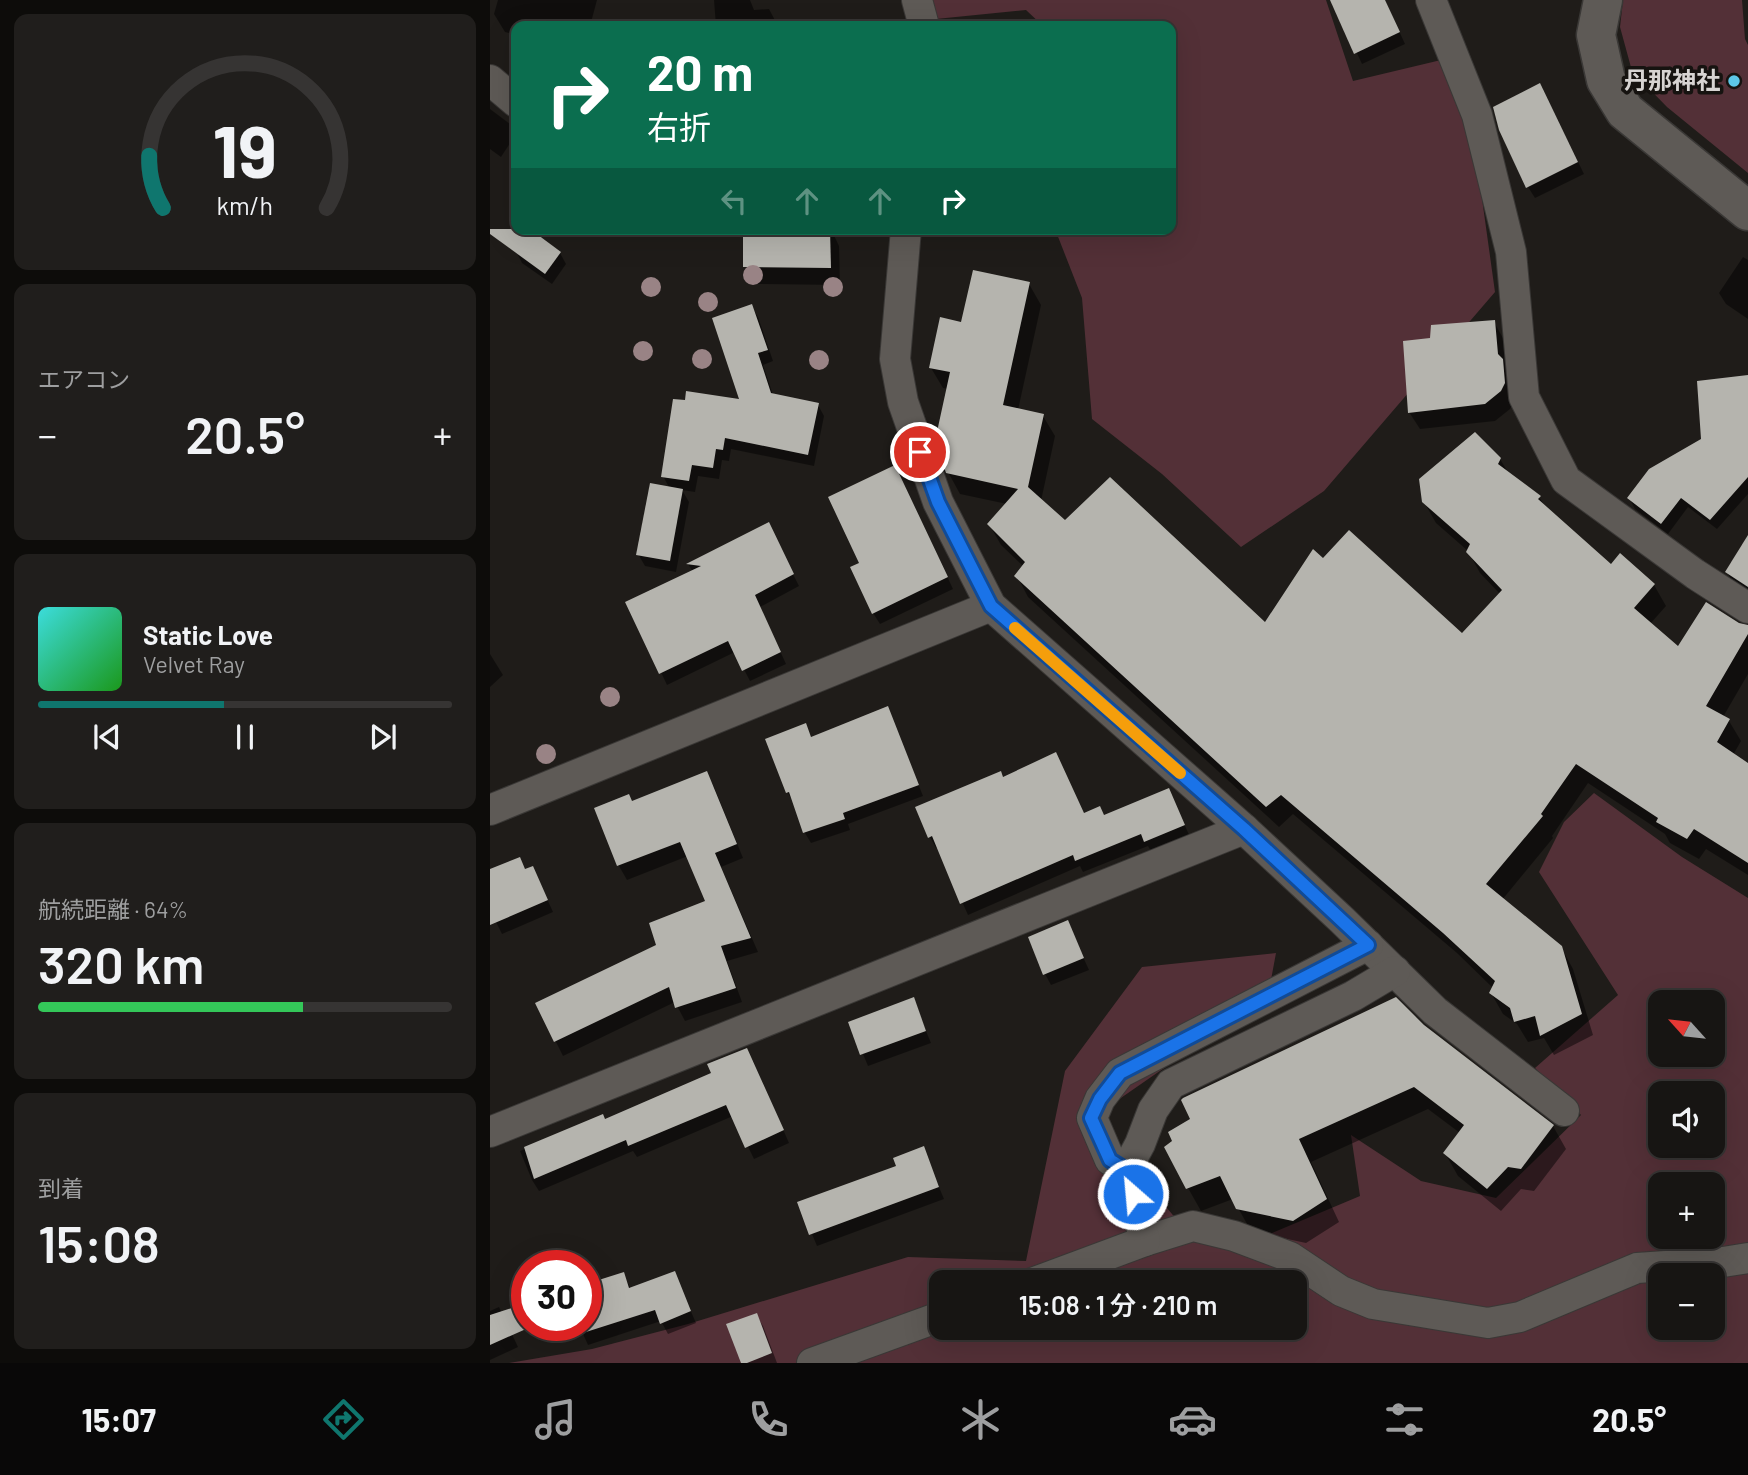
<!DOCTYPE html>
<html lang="ja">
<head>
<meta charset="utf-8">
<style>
	:root { --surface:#171513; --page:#201e1c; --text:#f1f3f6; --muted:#9e9fa0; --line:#363433; --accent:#0f766e }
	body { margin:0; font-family:Barlow,"Noto Sans JP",sans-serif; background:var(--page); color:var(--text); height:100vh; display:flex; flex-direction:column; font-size:26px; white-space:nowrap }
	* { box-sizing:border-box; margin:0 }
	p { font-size:23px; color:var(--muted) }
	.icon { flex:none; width:38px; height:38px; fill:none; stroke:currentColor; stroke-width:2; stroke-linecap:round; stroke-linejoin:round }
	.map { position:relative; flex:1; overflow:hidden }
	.sheet { display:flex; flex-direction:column; gap:14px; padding:14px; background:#0d0c0a; width:490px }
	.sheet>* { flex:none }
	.banner { position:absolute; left:21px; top:21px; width:665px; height:214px; border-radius:14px; box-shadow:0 7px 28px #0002,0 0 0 2px var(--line); background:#0b6e4f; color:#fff; overflow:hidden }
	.needle { width:46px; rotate:297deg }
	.fabs { position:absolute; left:1158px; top:990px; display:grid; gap:14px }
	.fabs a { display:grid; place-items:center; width:77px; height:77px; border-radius:14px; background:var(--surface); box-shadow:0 7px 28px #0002,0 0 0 2px var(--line); font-size:35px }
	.speed { position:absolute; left:21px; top:1250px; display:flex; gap:14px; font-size:35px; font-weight:700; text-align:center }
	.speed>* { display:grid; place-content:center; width:91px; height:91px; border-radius:50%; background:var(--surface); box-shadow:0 7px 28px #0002,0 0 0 2px var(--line); line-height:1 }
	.speed .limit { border:10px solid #d22; background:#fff; color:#111 }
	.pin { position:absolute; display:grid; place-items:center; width:60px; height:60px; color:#fff; margin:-30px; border:4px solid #fff; border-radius:50%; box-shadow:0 2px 7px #0007 }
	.me { position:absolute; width:77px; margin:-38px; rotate:333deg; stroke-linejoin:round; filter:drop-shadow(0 0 5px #0008) }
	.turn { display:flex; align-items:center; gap:24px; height:147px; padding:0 21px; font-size:32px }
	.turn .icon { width:91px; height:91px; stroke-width:2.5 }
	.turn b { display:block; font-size:49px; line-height:60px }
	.lanes { display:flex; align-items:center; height:66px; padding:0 21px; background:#0003; justify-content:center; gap:35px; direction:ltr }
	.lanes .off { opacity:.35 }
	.big { font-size:52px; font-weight:600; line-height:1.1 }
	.sheet .card { flex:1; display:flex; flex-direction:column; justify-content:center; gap:10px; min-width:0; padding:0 24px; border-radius:14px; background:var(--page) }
	.sheet .dial { align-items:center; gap:0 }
	.dial svg { height:182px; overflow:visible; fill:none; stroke:var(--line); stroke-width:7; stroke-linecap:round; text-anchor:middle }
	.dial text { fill:var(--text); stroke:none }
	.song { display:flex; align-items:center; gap:21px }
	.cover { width:84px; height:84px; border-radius:10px; background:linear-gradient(135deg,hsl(180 70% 55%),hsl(120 70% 35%)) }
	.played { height:7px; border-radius:4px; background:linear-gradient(90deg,var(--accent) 45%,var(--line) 45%) }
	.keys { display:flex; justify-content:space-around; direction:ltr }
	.heat { display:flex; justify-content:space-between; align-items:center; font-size:38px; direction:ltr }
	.charge { height:10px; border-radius:5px; background:linear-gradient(90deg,#34c759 64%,var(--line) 0) }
	.trip { position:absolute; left:439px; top:1270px; width:378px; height:70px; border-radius:14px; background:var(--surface); box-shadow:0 7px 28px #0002,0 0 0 2px var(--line); font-weight:600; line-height:70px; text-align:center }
	.tabs { display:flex; height:112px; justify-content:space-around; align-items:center; background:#090808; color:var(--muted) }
	.tabs .icon { width:49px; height:49px }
	.tabs .selected { color:var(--accent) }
	.tabs b { font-size:32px; color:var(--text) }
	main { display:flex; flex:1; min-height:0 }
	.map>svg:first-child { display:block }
</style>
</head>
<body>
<main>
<section class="sheet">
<div class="card dial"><svg viewBox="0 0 100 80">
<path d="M14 69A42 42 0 1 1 86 69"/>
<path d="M14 69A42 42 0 0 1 8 46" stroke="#0f766e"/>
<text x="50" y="56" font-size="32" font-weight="700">19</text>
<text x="50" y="72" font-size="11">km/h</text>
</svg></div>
<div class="card"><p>エアコン</p>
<div class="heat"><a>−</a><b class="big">20.5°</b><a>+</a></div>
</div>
<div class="card">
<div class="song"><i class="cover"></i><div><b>Static Love</b><p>Velvet Ray</p></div></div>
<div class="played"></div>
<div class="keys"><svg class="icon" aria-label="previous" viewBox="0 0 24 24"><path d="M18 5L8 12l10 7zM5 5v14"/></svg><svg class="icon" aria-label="pause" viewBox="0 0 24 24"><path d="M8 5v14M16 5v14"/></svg><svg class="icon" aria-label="next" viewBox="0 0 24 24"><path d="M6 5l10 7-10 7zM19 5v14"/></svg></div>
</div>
<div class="card"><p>航続距離 · 64%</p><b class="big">320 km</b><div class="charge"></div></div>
<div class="card"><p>到着</p><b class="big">15:08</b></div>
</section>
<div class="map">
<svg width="1258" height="1363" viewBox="0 0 1258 1363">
	<rect width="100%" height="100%" fill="#1f1c19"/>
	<!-- green -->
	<g fill="#533037" fill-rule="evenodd">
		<path d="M439 0H836L863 81 972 55 1005 292 834 491 751 547 672 474 602 419 592 298 565 229H681V26H553L536 10 446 19Z"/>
		<path d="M1133 0H1252L1255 39 1258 45V173L1177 107 1142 71 1130 27Z"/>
		<path d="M1104 793 1192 857 1258 898V1363H19L102 1349 198 1324 418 1257 536 1261 575 1071 652 967 786 953 778 996 602 1118 687 1220 782 1233 870 1196 861 1135 931 1181 1006 1198 1091 1115 1045 1068 1128 995 1049 872 1074 822ZM1171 1003H1223V1055H1171ZM1171 1094H1223V1146H1171ZM1171 1185H1223V1237H1171ZM1171 1276H1223V1328H1171ZM452 1283H805V1328H452Z"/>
	</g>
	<!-- shadow -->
	<g fill="#0007">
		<path d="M8 0H107L100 26H26V35L15 32 4 14Z"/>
		<path d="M224 0H260L264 10 279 9 288 26H226Z"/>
		<path d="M842 0H895L915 44 872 64Z"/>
		<path d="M126 22 144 26H125Z"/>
		<path d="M479 24 503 26H479Z"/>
		<path d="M1056 97 1094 174 1045 198 1038 187Z"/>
		<path d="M0 109 20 124 26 134 11 157 0 149Z"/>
		<path d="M254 229H341L349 246 350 285 265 284 255 266Z"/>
		<path d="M26 251 70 253 76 264 62 284 32 263Z"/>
		<path d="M1253 257 1258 260V319L1236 304 1229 293Z"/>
		<path d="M539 284 551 305 528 410 553 416 565 436 551 501 575 522 776 624 834 561 972 636 1010 594 990 573 978 551 946 523 934 502 1010 459 1019 474 1049 497 1056 508 1121 566 1164 585 1176 606 1160 624 1189 648 1248 624 1258 627V674L1233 717 1239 721 1251 741 1243 755 1258 765V875L1216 849 1209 859 1180 843 1175 834 1098 783 1062 836 1063 838 1012 900 1071 947 1083 969 1103 1035 1064 1055 1054 1038 1038 1042 1027 1024 1013 1014 1001 993 1003 988 967 953 803 814 789 827 538 597 527 576 534 567 511 545 499 524 517 504 470 494 458 472V389L453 388 441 368 473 324Z"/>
		<path d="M261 306 268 317 283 361 273 365 283 395 328 405 334 416 324 466 241 449 239 461 232 460 229 479 208 476 205 492 192 490 199 502 186 572 155 566 148 554 180 489 173 476 252 401Z"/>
		<path d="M1004 322 1014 340 1024 401 1020 409 1005 421 930 429 919 412 941 340Z"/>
		<path d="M1258 377V494L1227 529 1198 507 1178 534 1145 509 1139 498 1213 440Z"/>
		<path d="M411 478 463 589 390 624 383 613 372 563Z"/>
		<path d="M278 525 309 586 270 607 296 664 260 681 245 652 177 685 138 603 203 572 198 564Z"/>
		<path d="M1258 538V593L1243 583 1237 572Z"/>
		<path d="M0 654 13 675 0 687Z"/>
		<path d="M398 708 433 796 358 824 360 830 321 843 315 833 304 802 297 792 315 726 322 739Z"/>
		<path d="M216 773 224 787 253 858 231 867 268 952 237 961 252 1002 195 1021 185 1002 73 1056 47 1004 168 946 217 902 198 856 137 880 129 866 107 809 143 803Z"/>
		<path d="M513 779 594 815 614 816 679 790 700 837 662 853 658 846 593 872 590 866 478 915 448 848H446L440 837Z"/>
		<path d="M29 859 36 871 43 868 63 912 12 934 0 910V871Z"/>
		<path d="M577 922 599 970 561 985 555 974Z"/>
		<path d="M423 1000 441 1043 378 1066 360 1023Z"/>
		<path d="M933 1026 1063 1126 1076 1149 1044 1191 1031 1189 1011 1211 968 1176 955 1153 970 1133 938 1109 821 1162 849 1222 816 1243 761 1231 743 1199 711 1211 698 1188Z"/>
		<path d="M263 1061 299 1143 264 1159 243 1116 147 1157 143 1151 49 1191 42 1180 30 1151 112 1117 115 1121Z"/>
		<path d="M433 1149 454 1199 327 1246 309 1203 408 1167Z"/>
		<path d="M184 1273 206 1323 178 1334 171 1321 98 1345 89 1325H96L133 1274 141 1289Z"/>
		<path d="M9 1307 28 1347 0 1360V1311Z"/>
		<path d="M266 1315 273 1326 287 1363H253Z"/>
	</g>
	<!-- building -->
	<g fill="#b5b4ae">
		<path d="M840 0H895L910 32 864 54Z"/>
		<path d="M1050 83 1088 162 1036 188 1009 130 1003 107Z"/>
		<path d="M0 229H40L71 252 55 274 0 234Z"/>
		<path d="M253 229H340L341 268 253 267Z"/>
		<path d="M483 270 540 282 513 405 554 414 538 487 575 520 620 477 775 622 823 549 833 558 859 530 972 633 1012 590 976 552 980 544 932 502 929 479 985 432 1011 458 1008 464 1051 496 1048 499 1121 564 1130 553 1165 584 1144 608 1188 646 1216 602 1249 623 1258 625V634L1216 706 1240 719 1227 742 1258 763V863L1204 829 1197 839 1166 822 1168 818 1086 764 1051 814 1053 816 996 884 1072 946 1092 1014 1050 1036 1045 1016 1024 1022 1020 1008 999 993 1005 981 953 933 791 795 776 807 524 576 535 562 497 524 528 489 456 473 445 441 460 372 439 368 450 317 471 322Z"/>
		<path d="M262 304 278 350 268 353 281 393 329 403 318 455 235 438 233 450 226 449 223 468 202 465 199 481 171 477 183 399 195 400 196 391 249 399 222 318Z"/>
		<path d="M1005 320 1008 354 1013 359 1015 383 1011 391 995 404 918 413 913 341 940 338 941 325Z"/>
		<path d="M1258 375V477L1220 520 1191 498 1171 524 1137 498 1159 469 1211 439 1207 381Z"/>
		<path d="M405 465 458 577 382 614 360 567 369 563 338 497Z"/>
		<path d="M160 483 193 489 180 561 146 555Z"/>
		<path d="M279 522 304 574 265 595 291 652 252 671 238 641 169 674 135 602 211 566 196 564Z"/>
		<path d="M1258 535V587L1235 572Z"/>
		<path d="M398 706 429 785 353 813 355 819 313 833 299 792 296 793 275 739 316 723 321 737Z"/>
		<path d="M566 752 594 813 610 806 614 815 679 788 695 825 654 842 651 834 585 861 583 855 470 904 442 836 438 838 425 807 511 771 513 777Z"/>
		<path d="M217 771 247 844 225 853 261 938 231 946 246 988 185 1008 179 987 64 1042 45 1003 166 945 159 923 215 901 190 842 127 866 104 808 139 794 142 801Z"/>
		<path d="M30 857 35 869 43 866 58 900 0 925V869Z"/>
		<path d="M578 920 594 958 553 975 538 937Z"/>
		<path d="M424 997 436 1031 370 1055 358 1022Z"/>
		<path d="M906 997 934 1025 1064 1125 1031 1169 1018 1167 997 1189 953 1153 974 1125 924 1087 809 1139 837 1199 803 1221 746 1209 730 1176 696 1189 674 1147 682 1141 678 1132 700 1119 691 1100 693 1098Z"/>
		<path d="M257 1048 294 1130 255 1148 236 1105 138 1146 136 1140 44 1179 34 1147 113 1114 115 1119 221 1073 217 1064Z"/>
		<path d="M434 1146 449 1187 319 1235 307 1202 406 1166 403 1158Z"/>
		<path d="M185 1271 201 1311 170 1324 165 1310 96 1332V1284L134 1272 139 1288Z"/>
		<path d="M37 1303V1325H45L0 1345V1315Z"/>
		<path d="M267 1313 282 1353 257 1363H251L236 1324Z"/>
	</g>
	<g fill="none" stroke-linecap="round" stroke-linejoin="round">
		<!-- street casing -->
		<g stroke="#3a3836" stroke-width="32">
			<g id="street">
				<path d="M427 0 434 26"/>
				<path d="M941 0 987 115 1021 252 1034 397 1076 480 1205 574 1258 608"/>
				<path d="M0 80 26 102"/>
				<path d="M416 229 405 359 413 402 448 502 501 606 754 829 852 920 945 1011 1074 1111"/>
				<path d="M0 810 501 606"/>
				<path d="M0 1132 754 829"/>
				<path d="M636 1170 650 1144 663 1110 681 1084 863 996 905 971"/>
				<path d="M655 1241 703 1226 744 1236 800 1257 851 1291 883 1304 998 1323 1030 1317 1147 1268 1233 1262 1258 1258"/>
				<path d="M542 1283 655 1241 636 1170 620 1160 602 1118 610 1099 630 1073 878 945"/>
				<path d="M322 1363 452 1316"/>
			</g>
		</g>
		<!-- secondary casing -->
		<g stroke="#3a3836" stroke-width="41">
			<path id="secondary" d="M1113 0 1106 35 1116 80 1135 111 1258 211"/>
		</g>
		<!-- street -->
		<use href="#street" stroke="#5e5a56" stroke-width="30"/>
		<!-- secondary -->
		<use href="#secondary" stroke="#5e5a56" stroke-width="38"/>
	</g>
	<!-- trees -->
	<g fill="#998385">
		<circle cx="263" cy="275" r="10"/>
		<circle cx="161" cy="287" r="10"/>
		<circle cx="343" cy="287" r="10"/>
		<circle cx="218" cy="302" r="10"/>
		<circle cx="153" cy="351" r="10"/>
		<circle cx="212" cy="359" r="10"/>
		<circle cx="329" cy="360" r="10"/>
		<circle cx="120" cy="697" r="10"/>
		<circle cx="56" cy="754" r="10"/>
	</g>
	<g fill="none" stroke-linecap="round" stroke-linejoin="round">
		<!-- route casing -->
		<g stroke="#114b97" stroke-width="18">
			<path id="route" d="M430 452 448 502 501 606 754 829 878 945 630 1073 610 1099 601 1118 620 1160 636 1170 643 1194"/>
		</g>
		<!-- route -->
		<use href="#route" stroke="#1a73e8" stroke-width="12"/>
		<!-- slow -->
		<path stroke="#f59e0b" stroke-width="12" d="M525 628 690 773"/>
	</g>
	<!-- markers -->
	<circle fill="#5dc7e8" stroke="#161310" stroke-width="2.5" cx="1244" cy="81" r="7"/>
	<g text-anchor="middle" stroke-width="7" stroke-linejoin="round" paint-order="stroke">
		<!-- poi labels -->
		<g font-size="24" font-weight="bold" fill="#d7d4d2" stroke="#161310" text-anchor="end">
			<text x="1230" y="89">丹那神社</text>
		</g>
	</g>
</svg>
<div class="fabs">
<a><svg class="needle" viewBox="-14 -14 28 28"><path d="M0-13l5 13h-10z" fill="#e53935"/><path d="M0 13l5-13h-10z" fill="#9e9fa0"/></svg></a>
<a><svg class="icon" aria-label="sound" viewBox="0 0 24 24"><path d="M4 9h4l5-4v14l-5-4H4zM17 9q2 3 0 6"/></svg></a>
<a>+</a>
<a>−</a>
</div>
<div class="speed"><div class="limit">30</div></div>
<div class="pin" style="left:430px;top:452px;background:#d93025"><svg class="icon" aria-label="arrive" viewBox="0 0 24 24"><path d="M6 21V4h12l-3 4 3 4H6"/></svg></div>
<svg class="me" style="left:643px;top:1194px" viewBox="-20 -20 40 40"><circle r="17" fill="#1a73e8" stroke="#fff" stroke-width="3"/><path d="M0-11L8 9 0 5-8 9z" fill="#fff"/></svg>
<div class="trip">15:08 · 1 分 · 210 m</div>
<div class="banner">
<div class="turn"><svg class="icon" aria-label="right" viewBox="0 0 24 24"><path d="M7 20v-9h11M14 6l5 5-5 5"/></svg><div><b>20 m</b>右折</div></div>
<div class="lanes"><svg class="icon off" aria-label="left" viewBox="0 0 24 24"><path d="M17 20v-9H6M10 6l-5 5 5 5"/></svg><svg class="icon off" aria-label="ahead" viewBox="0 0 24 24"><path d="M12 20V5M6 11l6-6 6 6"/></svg><svg class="icon off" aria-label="ahead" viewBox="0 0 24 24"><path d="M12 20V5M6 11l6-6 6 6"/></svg><svg class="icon" aria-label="right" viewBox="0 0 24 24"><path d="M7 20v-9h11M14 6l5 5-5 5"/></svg></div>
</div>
</div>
</main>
<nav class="tabs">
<b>15:07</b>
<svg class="icon selected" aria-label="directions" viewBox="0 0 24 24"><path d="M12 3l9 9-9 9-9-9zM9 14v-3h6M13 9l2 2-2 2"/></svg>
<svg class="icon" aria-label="music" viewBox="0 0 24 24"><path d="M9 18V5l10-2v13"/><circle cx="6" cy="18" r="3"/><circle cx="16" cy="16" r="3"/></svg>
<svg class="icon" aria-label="phone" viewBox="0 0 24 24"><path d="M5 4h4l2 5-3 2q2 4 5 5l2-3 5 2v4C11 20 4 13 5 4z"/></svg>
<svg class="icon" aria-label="climate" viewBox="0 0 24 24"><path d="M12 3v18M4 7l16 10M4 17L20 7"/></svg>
<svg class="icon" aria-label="car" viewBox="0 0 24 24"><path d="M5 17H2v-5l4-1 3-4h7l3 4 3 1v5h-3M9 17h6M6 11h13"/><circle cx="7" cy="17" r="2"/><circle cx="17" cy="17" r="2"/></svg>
<svg class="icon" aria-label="filters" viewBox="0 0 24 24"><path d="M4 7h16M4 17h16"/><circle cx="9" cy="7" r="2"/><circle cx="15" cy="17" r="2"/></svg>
<b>20.5°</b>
</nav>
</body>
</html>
